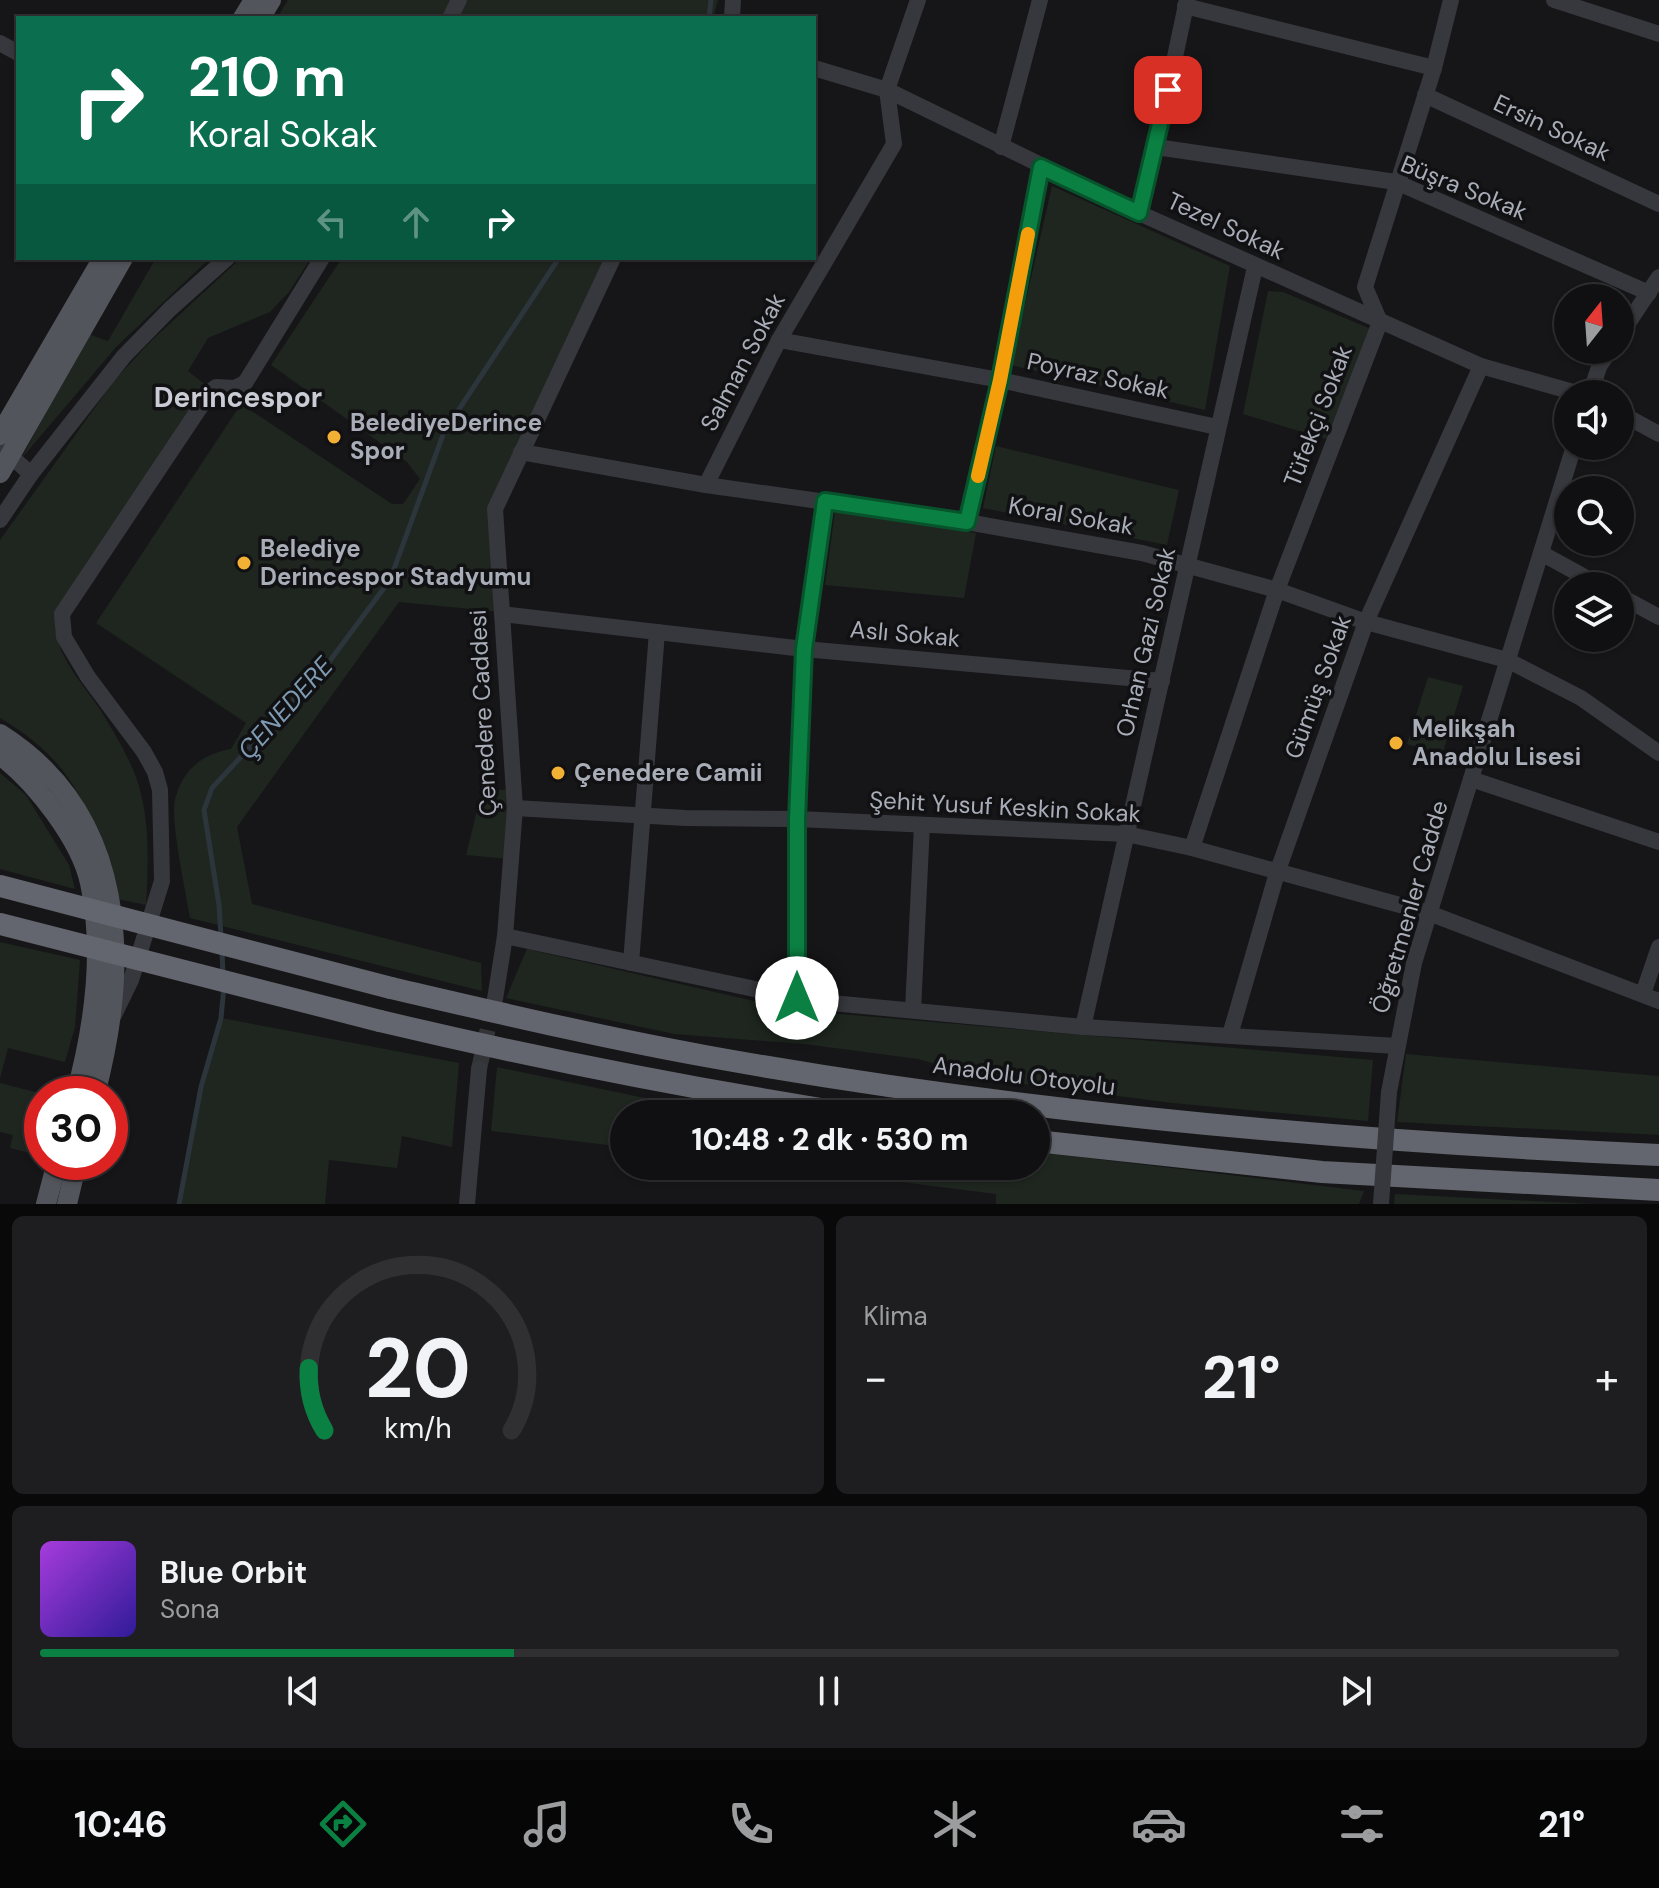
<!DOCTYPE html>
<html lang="tr">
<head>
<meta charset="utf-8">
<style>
	:root { --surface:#101012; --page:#1e1e20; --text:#f1f3f6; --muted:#9c9d9f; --line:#303032; --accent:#0b8043 }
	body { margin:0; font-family:"DM Sans",sans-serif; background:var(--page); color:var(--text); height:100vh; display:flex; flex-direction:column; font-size:30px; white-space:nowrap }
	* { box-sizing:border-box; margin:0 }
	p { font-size:26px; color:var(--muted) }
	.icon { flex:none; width:44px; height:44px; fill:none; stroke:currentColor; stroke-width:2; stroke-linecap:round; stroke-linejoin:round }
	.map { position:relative; height:1204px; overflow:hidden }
	.details { display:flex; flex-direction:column; gap:12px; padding:12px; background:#09090a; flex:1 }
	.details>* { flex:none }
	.banner { position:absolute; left:16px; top:16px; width:800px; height:244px; border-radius:0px; box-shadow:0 2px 6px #0004,0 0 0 2px var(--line); background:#0b6e4f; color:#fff; overflow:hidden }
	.needle { width:52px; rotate:17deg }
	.fabs { position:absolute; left:1554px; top:284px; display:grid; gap:16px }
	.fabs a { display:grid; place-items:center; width:80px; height:80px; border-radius:50%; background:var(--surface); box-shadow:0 2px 6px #0004,0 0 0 2px var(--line); font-size:40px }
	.speed { position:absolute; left:24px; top:1076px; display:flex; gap:16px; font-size:40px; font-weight:700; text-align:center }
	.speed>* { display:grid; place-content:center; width:104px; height:104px; border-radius:50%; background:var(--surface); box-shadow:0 2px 6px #0004,0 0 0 2px var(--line); line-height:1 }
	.speed .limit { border:12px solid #d22; background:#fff; color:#111 }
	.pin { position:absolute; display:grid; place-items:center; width:68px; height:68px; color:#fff; margin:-34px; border-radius:16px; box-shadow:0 4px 12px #0006 }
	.me { position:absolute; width:88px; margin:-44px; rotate:0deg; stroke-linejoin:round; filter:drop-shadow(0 0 6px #0008) }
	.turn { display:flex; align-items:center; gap:28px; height:168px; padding:0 40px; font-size:36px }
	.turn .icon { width:104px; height:104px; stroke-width:2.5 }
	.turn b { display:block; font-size:56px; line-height:68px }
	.lanes { display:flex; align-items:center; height:76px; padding:0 40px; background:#0003; justify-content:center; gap:40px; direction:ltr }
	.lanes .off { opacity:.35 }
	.big { font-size:60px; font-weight:800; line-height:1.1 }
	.details .widget { flex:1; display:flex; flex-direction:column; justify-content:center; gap:12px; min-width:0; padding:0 28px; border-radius:12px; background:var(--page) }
	.details .dial { align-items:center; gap:0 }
	.dial svg { height:208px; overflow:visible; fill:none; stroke:var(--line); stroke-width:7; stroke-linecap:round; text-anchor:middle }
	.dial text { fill:var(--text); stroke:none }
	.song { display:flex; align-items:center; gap:24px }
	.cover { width:96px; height:96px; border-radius:12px; background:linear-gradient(135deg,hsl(280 70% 55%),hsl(250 70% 35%)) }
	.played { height:8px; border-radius:4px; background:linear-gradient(90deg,var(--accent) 30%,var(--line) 30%) }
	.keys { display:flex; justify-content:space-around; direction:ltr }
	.heat { display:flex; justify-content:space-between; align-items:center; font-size:44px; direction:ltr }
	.details .tiles { flex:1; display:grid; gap:12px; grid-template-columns:1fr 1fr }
	.widget:last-child { grid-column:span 2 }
	.trip { position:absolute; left:610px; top:1100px; width:440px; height:80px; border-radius:40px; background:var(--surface); box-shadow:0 2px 6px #0004,0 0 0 2px var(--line); font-weight:800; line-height:80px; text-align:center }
	.menu { display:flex; height:128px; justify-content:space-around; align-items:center; background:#060607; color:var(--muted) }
	.menu .icon { width:56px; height:56px }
	.menu .on { color:var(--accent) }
	.menu b { font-size:36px; color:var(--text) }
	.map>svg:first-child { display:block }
</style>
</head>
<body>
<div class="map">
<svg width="1659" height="1204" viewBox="0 0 1659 1204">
	<rect width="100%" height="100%" fill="#161618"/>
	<!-- green -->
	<g fill="#1e261f">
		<path d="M288 0H718L713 18H277Z"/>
		<path d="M1052 186 1230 266 1205 410 1011 365Z"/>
		<path d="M156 258H210L117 346 21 459 88 334 108 341Z"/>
		<path d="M241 258H311L289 292 270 312 208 338 188 371 208 387 55 625C57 658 84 685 101 711 116 736 135 766 141 794 150 831 148 868 146 905L118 899C90 815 81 766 0 718V540L114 381 151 341Z"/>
		<path d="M342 258H613L495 509 502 612 399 602 237 827 252 904 481 963 482 991 190 918C186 893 170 821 175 800 182 770 202 754 231 749L246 723 96 623 241 404 392 504H403L420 479 407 462 271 365Z"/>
		<path d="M1268 291 1283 292 1371 329 1326 439 1243 414Z"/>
		<path d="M996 446 1179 490 1167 545 983 508Z"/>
		<path d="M835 511 976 533 964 598 825 585Z"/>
		<path d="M1428 677 1463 686 1442 755 1407 744Z"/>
		<path d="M0 773 26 795 69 865 75 889 0 869Z"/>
		<path d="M514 789 511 859 466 855 482 791Z"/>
		<path d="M0 942 80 960 75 1027 65 1062 8 1048 0 1078Z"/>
		<path d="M527 949 794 1010 1373 1060 1368 1121 1172 1103 986 1079 918 1059 804 1044 674 1034 506 998Z"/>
		<path d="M221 1018 459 1063 452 1147 402 1136 397 1168 329 1160 325 1204H178L201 1087Z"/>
		<path d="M1406 1054 1659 1076V1135L1397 1122Z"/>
		<path d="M497 1067 640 1097 752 1114H624V1147L491 1131Z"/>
		<path d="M0 1083 43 1094 42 1156 10 1148 13 1135 0 1132Z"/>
		<path d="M1036 1152H1037L1364 1191 1359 1204H996V1194L774 1166H1036Z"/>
		<path d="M1395 1194 1592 1204H1394Z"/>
	</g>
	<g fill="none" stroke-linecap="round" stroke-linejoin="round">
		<!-- stream -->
		<g stroke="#2c353c" stroke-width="5">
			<path d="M709 18 711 0"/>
			<path d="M221 936 219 905 204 810 212 788 329 662 390 580 444 432 559 258"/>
			<path d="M222 950 223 976"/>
			<path d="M179 1204 201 1087 221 1018 224 986"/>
		</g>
		<!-- minor-tunnel -->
		<path stroke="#333438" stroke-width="16" stroke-dasharray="16 8" stroke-linecap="butt" d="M479 1069 494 1001"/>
		<!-- minor -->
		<g stroke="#37383d" stroke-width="16">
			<path d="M1554 0 1659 34"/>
			<path d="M1185 6 1434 68"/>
			<path d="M450 18 459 0"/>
			<path d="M732 18 733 0"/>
			<path d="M0 43 18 53"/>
			<path d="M814 68 887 90 1139 213 1481 366 1580 394"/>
			<path d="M1425 95 1659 204"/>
			<path d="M1001 147 1040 0"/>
			<path d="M1156 147 1396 182 1649 293"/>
			<path d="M1139 213 1156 147 1187 0"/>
			<path d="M1620 335 1659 277"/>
			<path d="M779 340 1000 380 1217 427"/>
			<path d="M1590 394 1599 367 1610 350"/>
			<path d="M1620 413 1659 434"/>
			<path d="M0 447 31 474 124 356 170 309 227 258"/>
			<path d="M521 452 706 485 967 522 1142 553 1277 590 1366 622 1507 660 1581 698 1659 753"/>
			<path d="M706 485 779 340 894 144 887 90 918 0"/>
			<path d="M0 520 31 474"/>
			<path d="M967 522 1000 380 1041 167"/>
			<path d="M1541 553 1601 586"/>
			<path d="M1620 596 1659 617"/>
			<path d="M502 614 804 649 1162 681"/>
			<path d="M1471 779 1659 842"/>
			<path d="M515 808 685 818 797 819 1126 834 1192 848 1429 913 1659 1001"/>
			<path d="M1192 848 1277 590 1380 322 1365 287 1434 68 1451 0"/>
			<path d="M505 936 811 1001 1083 1027 1397 1046"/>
			<path d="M631 963 657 632"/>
			<path d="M1643 994 1659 947"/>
			<path d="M797 998V819L804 649 825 501"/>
			<path d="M495 999 505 936 515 808 495 509 613 258"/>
			<path d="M913 1010 922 825"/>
			<path d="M114 1015 131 980 162 881 160 790 155 772 144 752 88 677 64 637 62 614 211 391 216 387 235 388 245 383 322 258"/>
			<path d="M1083 1027 1255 267"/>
			<path d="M1230 1035 1277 873 1366 622 1481 366"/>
			<path d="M1389 1092 1414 963 1574 446"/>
			<path d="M467 1204 479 1069"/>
		</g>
		<!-- major -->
		<g stroke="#53555c" stroke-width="20">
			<path d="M243 18 254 0"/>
			<path d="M260 18 271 0"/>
			<path d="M0 435 103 258"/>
			<path d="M0 473 123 258"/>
			<path d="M0 734C128 815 130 963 95 1094"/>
			<path d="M0 755C35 781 81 840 90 883 105 952 94 1027 76 1094"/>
			<path d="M46 1204 57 1162"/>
			<path d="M67 1204 77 1162"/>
		</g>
		<!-- highway -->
		<g stroke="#63666e" stroke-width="22">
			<path d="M391 988C495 1012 600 1037 705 1056 1019 1113 1341 1141 1659 1155"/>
			<path d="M380 1021C536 1058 693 1089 852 1114"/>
			<path d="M1036 1141 1322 1172 1659 1190"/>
		</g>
		<!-- minor-bridge -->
		<path stroke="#37383d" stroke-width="16" d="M1381 1204 1389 1092"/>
		<!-- highway-bridge -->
		<g stroke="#63666e" stroke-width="22">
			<path d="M0 886 391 988"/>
			<path d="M0 924 380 1021"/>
		</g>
	</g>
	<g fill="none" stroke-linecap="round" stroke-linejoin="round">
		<!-- route casing -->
		<g stroke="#07532c" stroke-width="20">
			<path id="route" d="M797 998V819L804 649 825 501 967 522 1000 380 1041 167 1139 213 1168 90"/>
		</g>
		<!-- route -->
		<use href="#route" stroke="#0b8043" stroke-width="14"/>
		<!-- slow -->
		<path stroke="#f59e0b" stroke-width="14" d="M978 476 1000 380 1028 234"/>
	</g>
	<!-- markers -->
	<g fill="#f2b134" stroke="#111113" stroke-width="3">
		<circle cx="334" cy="437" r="8"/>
		<circle cx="244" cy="563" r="8"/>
		<circle cx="1396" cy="743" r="8"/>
		<circle cx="558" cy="773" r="8"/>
	</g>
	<g text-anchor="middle" stroke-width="7" stroke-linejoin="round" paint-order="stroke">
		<!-- street labels -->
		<g font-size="24" fill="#a8adb8" stroke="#111113">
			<text transform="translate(1552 128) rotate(25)" y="8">Ersin Sokak</text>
			<text transform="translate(1464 188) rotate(22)" y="8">Büşra Sokak</text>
			<text transform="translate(1226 226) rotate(25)" y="8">Tezel Sokak</text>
			<text transform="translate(743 362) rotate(-62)" y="8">Salman Sokak</text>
			<text transform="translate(1098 376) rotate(12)" y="8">Poyraz Sokak</text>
			<text transform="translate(1318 416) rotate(-69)" y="8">Tüfekçi Sokak</text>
			<text transform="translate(1071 516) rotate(10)" y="8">Koral Sokak</text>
			<text transform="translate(905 634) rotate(5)" y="8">Aslı Sokak</text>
			<text transform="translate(1146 642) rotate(-77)" y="8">Orhan Gazi Sokak</text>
			<text transform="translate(1318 687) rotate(-70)" y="8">Gümüş Sokak</text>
			<text transform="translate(483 713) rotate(-93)" y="8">Çenedere Caddesi</text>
			<text transform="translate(1005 807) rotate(3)" y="8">Şehit Yusuf Keskin Sokak</text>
			<text transform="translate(1410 907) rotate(-74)" y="8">Öğretmenler Cadde</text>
			<text transform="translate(1024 1076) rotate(7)" y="8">Anadolu Otoyolu</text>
		</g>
		<!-- poi labels -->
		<g font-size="24" font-weight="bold" fill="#a8adb8" stroke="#111113" text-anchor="start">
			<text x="350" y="431">BelediyeDerince<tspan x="350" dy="28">Spor</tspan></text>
			<text x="260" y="557">Belediye<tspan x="260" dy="28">Derincespor Stadyumu</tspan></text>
			<text x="1412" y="737">Melikşah<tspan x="1412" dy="28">Anadolu Lisesi</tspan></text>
			<text x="574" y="781">Çenedere Camii</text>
		</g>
		<!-- water labels -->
		<g font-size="26" font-style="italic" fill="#7f9bb3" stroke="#111113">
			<text transform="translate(285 708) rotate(-48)" y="9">ÇENEDERE</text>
		</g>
		<!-- quarter labels -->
		<g font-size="28" font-weight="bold" fill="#c9ccd4" stroke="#111113">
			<text x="238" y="407">Derincespor</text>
		</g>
	</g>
</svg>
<div class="fabs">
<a><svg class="needle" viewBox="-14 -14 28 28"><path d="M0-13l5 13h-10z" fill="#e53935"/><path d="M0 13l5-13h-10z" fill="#9c9d9f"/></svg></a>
<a><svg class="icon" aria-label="sound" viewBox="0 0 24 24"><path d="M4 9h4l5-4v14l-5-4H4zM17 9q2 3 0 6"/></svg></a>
<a><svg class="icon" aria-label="search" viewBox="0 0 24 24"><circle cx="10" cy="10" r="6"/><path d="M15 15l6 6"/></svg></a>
<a><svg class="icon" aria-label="layers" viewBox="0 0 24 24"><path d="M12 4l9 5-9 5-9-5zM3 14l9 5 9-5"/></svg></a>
</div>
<div class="speed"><div class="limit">30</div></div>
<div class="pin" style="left:1168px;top:90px;background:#d93025"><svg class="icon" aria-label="arrive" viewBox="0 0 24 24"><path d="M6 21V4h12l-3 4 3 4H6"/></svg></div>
<svg class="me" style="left:797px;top:998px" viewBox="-20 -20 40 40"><circle r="19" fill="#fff"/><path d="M0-13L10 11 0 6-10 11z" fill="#0b8043"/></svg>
<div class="trip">10:48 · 2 dk · 530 m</div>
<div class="banner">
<div class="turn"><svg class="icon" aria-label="right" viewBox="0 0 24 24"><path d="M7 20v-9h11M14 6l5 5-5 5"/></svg><div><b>210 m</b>Koral Sokak</div></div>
<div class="lanes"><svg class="icon off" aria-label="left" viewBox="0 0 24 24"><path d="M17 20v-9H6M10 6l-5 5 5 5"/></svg><svg class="icon off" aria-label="ahead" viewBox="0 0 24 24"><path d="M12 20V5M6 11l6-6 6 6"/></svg><svg class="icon" aria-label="right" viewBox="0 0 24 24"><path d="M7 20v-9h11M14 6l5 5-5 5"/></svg></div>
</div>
</div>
<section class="details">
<div class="tiles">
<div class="widget dial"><svg viewBox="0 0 100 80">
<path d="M14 69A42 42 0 1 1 86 69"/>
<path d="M14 69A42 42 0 0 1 8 45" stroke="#0b8043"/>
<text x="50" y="56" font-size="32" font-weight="700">20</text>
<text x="50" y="72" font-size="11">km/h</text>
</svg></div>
<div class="widget"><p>Klima</p>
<div class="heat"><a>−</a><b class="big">21°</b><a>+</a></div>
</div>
<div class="widget">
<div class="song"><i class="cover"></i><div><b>Blue Orbit</b><p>Sona</p></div></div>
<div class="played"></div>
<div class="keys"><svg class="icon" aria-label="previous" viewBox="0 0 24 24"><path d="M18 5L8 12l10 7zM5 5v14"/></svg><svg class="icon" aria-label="pause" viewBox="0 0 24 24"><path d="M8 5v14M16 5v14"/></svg><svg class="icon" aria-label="next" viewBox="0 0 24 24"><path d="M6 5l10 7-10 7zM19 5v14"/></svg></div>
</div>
</div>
</section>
<nav class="menu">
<b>10:46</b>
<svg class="icon on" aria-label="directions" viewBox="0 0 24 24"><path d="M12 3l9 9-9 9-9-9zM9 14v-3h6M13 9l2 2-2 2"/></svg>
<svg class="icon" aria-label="music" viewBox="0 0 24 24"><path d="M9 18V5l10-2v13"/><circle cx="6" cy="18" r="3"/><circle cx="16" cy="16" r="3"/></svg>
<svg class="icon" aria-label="phone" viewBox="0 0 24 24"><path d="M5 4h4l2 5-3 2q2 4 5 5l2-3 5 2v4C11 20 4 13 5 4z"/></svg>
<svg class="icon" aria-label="climate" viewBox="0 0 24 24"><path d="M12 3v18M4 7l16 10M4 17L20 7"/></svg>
<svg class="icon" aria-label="car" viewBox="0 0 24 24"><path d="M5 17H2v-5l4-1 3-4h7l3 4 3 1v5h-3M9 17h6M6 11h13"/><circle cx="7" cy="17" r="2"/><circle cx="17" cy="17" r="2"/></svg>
<svg class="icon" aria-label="filters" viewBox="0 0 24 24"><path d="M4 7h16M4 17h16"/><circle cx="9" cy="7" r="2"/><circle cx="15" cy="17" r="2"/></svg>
<b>21°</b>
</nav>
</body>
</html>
